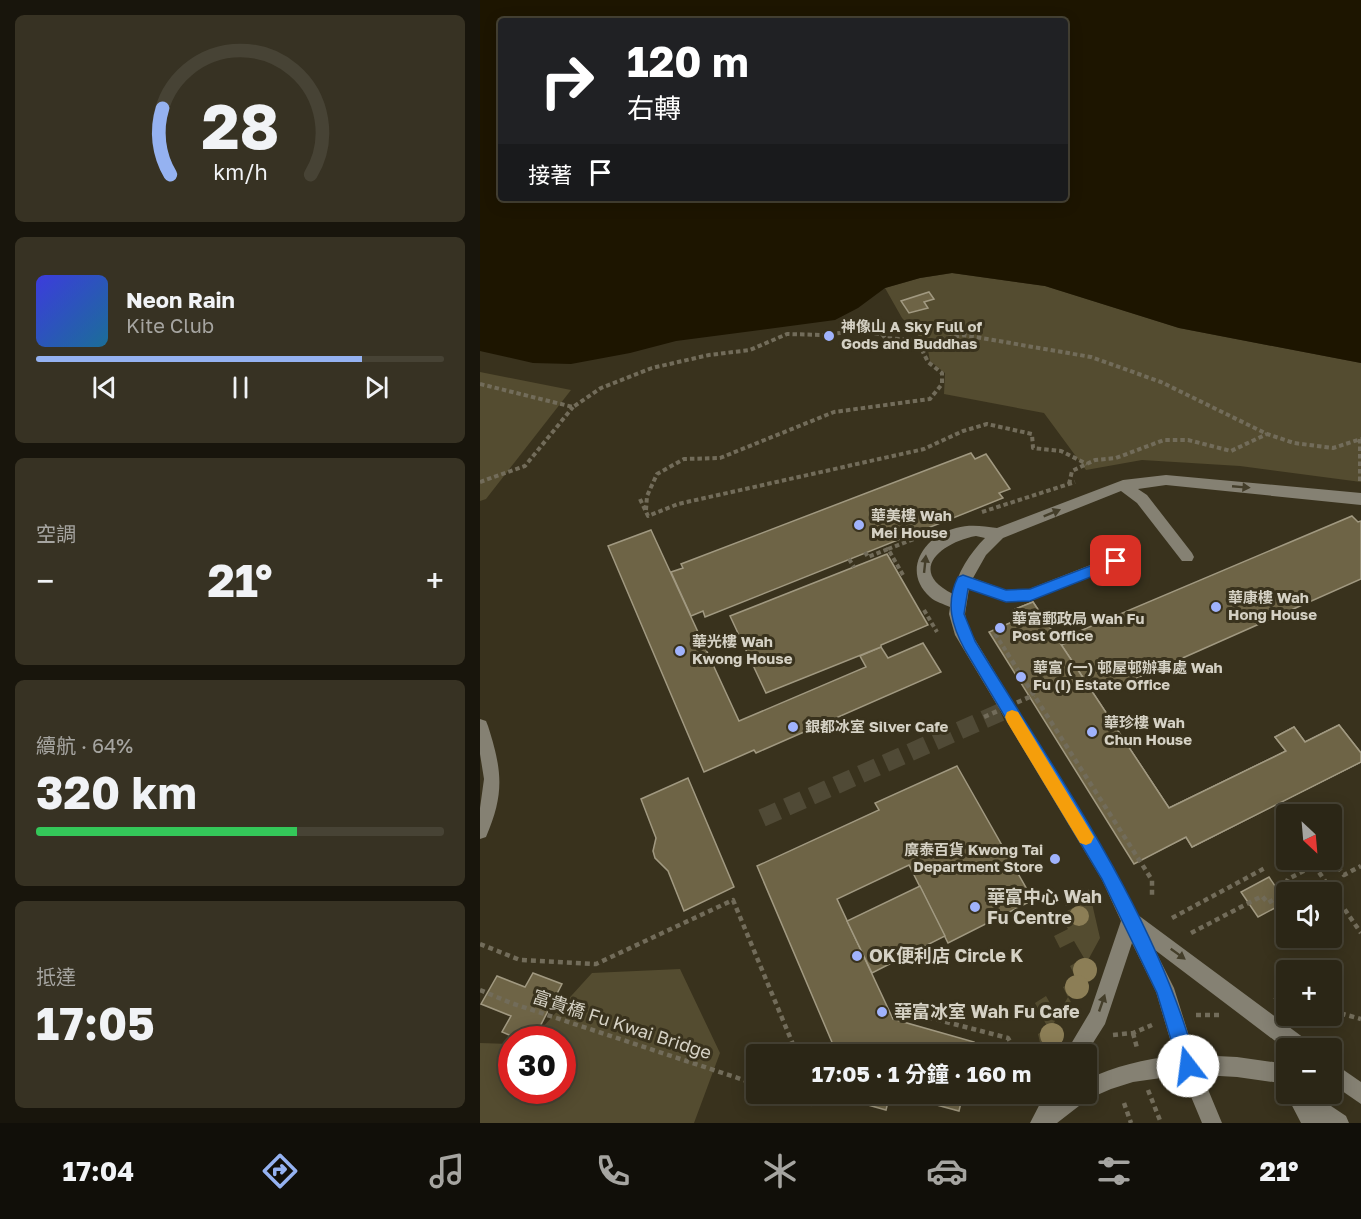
<!DOCTYPE html>
<html lang="zh-TW">
<head>
<meta charset="utf-8">
<style>
	:root { --surface:#2b2616; --page:#373223; --text:#f1f3f6; --muted:#a6a5a1; --line:#474335; --accent:#95b2f1 }
	body { margin:0; font-family:"Golos Text","Noto Sans TC",sans-serif; background:var(--page); color:var(--text); height:100vh; display:flex; flex-direction:column; font-size:22px; white-space:nowrap }
	* { box-sizing:border-box; margin:0 }
	p { font-size:20px; color:var(--muted) }
	.icon { flex:none; width:33px; height:33px; fill:none; stroke:currentColor; stroke-width:2; stroke-linecap:round; stroke-linejoin:round }
	.map { position:relative; flex:1; overflow:hidden }
	.panel { display:flex; flex-direction:column; gap:15px; padding:15px; background:#18150c; width:480px }
	.panel>* { flex:none }
	.guide { position:absolute; left:18px; top:18px; width:570px; height:183px; border-radius:6px; box-shadow:0 3px 15px #0003,0 0 0 2px var(--line); background:#202124; color:#fff; overflow:hidden }
	.needle { width:39px; rotate:154deg }
	.controls { position:absolute; left:796px; top:804px; display:grid; gap:12px }
	.controls a { display:grid; place-items:center; width:66px; height:66px; border-radius:6px; background:var(--surface); box-shadow:0 3px 15px #0003,0 0 0 2px var(--line); font-size:30px }
	.speed { position:absolute; left:18px; top:1026px; display:flex; gap:12px; font-size:30px; font-weight:700; text-align:center }
	.speed>* { display:grid; place-content:center; width:78px; height:78px; border-radius:50%; background:var(--surface); box-shadow:0 3px 15px #0003,0 0 0 2px var(--line); line-height:1 }
	.speed .limit { border:9px solid #d22; background:#fff; color:#111 }
	.pin { position:absolute; display:grid; place-items:center; width:51px; height:51px; color:#fff; margin:-26px; border-radius:12px; box-shadow:0 3px 9px #0006 }
	.me { position:absolute; width:66px; margin:-33px; rotate:345deg; stroke-linejoin:round; filter:drop-shadow(0 0 4px #0008) }
	.turn { display:flex; align-items:center; gap:21px; height:126px; padding:0 30px; font-size:27px }
	.turn .icon { width:78px; height:78px; stroke-width:2.5 }
	.turn b { display:block; font-size:42px; line-height:51px }
	.then { display:flex; align-items:center; height:57px; padding:0 30px; background:#0003; gap:12px; font-size:22px }
	.big { font-size:45px; font-weight:700; line-height:1.1 }
	.panel .widget { flex:1; display:flex; flex-direction:column; justify-content:center; gap:9px; min-width:0; padding:0 21px; border-radius:9px; background:var(--page) }
	.panel .dial { align-items:center; gap:0 }
	.dial svg { height:156px; overflow:visible; fill:none; stroke:var(--line); stroke-width:7; stroke-linecap:round; text-anchor:middle }
	.dial text { fill:var(--text); stroke:none }
	.song { display:flex; align-items:center; gap:18px }
	.cover { width:72px; height:72px; border-radius:9px; background:linear-gradient(135deg,hsl(240 70% 55%),hsl(200 70% 35%)) }
	.played { height:6px; border-radius:3px; background:linear-gradient(90deg,var(--accent) 80%,var(--line) 80%) }
	.keys { display:flex; justify-content:space-around; direction:ltr }
	.heat { display:flex; justify-content:space-between; align-items:center; font-size:33px; direction:ltr }
	.charge { height:9px; border-radius:4px; background:linear-gradient(90deg,#34c759 64%,var(--line) 0) }
	.trip { position:absolute; left:266px; top:1044px; width:351px; height:60px; border-radius:6px; background:var(--surface); box-shadow:0 3px 15px #0003,0 0 0 2px var(--line); font-weight:700; line-height:60px; text-align:center }
	.dock { display:flex; height:96px; justify-content:space-around; align-items:center; background:#110f09; color:var(--muted) }
	.dock .icon { width:42px; height:42px }
	.dock .current { color:var(--accent) }
	.dock b { font-size:27px; color:var(--text) }
	main { display:flex; flex:1; min-height:0 }
	.map>svg:first-child { display:block }
</style>
</head>
<body>
<main>
<section class="panel">
<div class="widget dial"><svg viewBox="0 0 100 80">
<path d="M14 69A42 42 0 1 1 86 69"/>
<path d="M14 69A42 42 0 0 1 10 35" stroke="#95b2f1"/>
<text x="50" y="56" font-size="32" font-weight="700">28</text>
<text x="50" y="72" font-size="11">km/h</text>
</svg></div>
<div class="widget">
<div class="song"><i class="cover"></i><div><b>Neon Rain</b><p>Kite Club</p></div></div>
<div class="played"></div>
<div class="keys"><svg class="icon" aria-label="previous" viewBox="0 0 24 24"><path d="M18 5L8 12l10 7zM5 5v14"/></svg><svg class="icon" aria-label="pause" viewBox="0 0 24 24"><path d="M8 5v14M16 5v14"/></svg><svg class="icon" aria-label="next" viewBox="0 0 24 24"><path d="M6 5l10 7-10 7zM19 5v14"/></svg></div>
</div>
<div class="widget"><p>空調</p>
<div class="heat"><a>−</a><b class="big">21°</b><a>+</a></div>
</div>
<div class="widget"><p>續航 · 64%</p><b class="big">320 km</b><div class="charge"></div></div>
<div class="widget"><p>抵達</p><b class="big">17:05</b></div>
</section>
<div class="map">
<svg width="881" height="1123" viewBox="0 0 881 1123">
	<rect width="100%" height="100%" fill="#39321d"/>
	<!-- green -->
	<g fill="#544c30">
		<path d="M472 273 565 286 699 328 881 363V482L760 466 662 460 606 470 564 413 464 394 465 373 450 361 447 345 422 318 405 288 440 278Z"/>
		<path d="M0 372 91 390 6 499 0 501Z"/>
		<path d="M611 899 620 938 588 997 591 1002 583 1006 561 1047 558 1034 568 1028 555 1003 566 996 574 1010 583 1006 588 997 583 987 597 980 590 966 604 958 594 941 580 948 574 936 588 929 579 915Z"/>
		<path d="M200 969 240 1053 214 1123H0V1043L31 1044 32 1090H82V1040L52 1039 112 973Z"/>
	</g>
	<!-- water -->
	<path fill="#1d1500" fill-rule="evenodd" d="M0 0H881V363L699 328 565 286 472 273 440 278 405 288 378 308 355 320 196 341 150 353 91 364 53 363 0 351ZM21 21H585V198H21Z"/>
	<!-- building -->
	<g fill="#6e6446" stroke="#a19981" stroke-width="1.5">
		<path d="M449 292 454 299 444 302 448 308 429 313 421 301Z"/>
		<path d="M491 453 495 459 506 454 530 489 519 493 523 498 225 617 223 611 211 616 191 572 203 568 201 564Z"/>
		<path d="M872 516 878 522 881 521V579L626 692 622 687 612 691 581 645 592 641 588 636Z"/>
		<path d="M171 530 259 721 386 667 380 656 401 647 408 658 443 643 461 672 276 753 274 750 224 772 128 546Z"/>
		<path d="M407 554 448 625 401 645V647L286 693 250 616Z"/>
		<path d="M553 602 689 808 806 751 795 737 814 727 825 742 859 725 881 753V762L712 847 706 837 664 858 519 628 539 619 533 610Z"/>
		<path d="M553 602 689 808 806 751 795 737 814 727 825 742 859 725 881 753V762L712 847 706 837 654 864 509 632 539 619 533 610Z"/>
		<path d="M477 766 553 900 468 943 429 865 357 899 413 1019 494 1042 491 1054H357L277 866 399 810 395 803Z"/>
		<path d="M208 778 254 887 204 911 188 871 175 858 173 851 176 838 161 799Z"/>
		<path d="M789 877 806 902 778 917 761 892Z"/>
		<path d="M440 886 465 936 392 973 367 921Z"/>
		<path d="M53 973 82 984 53 1040H41L22 1032 31 1016 1 1004 17 976 45 987Z"/>
		<path d="M355 1094H410L406 1110 356 1096Z"/>
		<path d="M416 1094H483L479 1111Z"/>
	</g>
	<g fill="none" stroke-linecap="round" stroke-linejoin="round">
		<!-- minor-tunnel -->
		<path stroke="#504a36" stroke-width="18" stroke-dasharray="18 9" stroke-linecap="butt" d="M282 818 528 709"/>
		<!-- path-far1 -->
		<g stroke="#726c5a" stroke-width="4" stroke-dasharray="4.5 3" stroke-linecap="butt">
			<path d="M0 384 93 407 121 388 172 368 229 355 270 350 307 334 344 335 375 331 402 334 405 338 451 341 484 335 611 357 681 382 787 434 814 443 853 448 881 439"/>
			<path d="M880 439V481"/>
			<path d="M0 482 45 466 93 407"/>
			<path d="M589 484 592 471 615 460 636 458 684 440H708L751 451 787 434"/>
			<path d="M160 499 168 516 198 504 444 449 483 431 507 424 552 434 553 448 581 451 607 464"/>
			<path d="M166 510 167 496 177 474 204 459 240 458 354 412 450 399 462 384V373L448 362 443 352 451 341"/>
			<path d="M502 512 595 482"/>
			<path d="M385 552 388 557 408 549"/>
			<path d="M369 559 374 567"/>
			<path d="M423 575 408 549 434 539"/>
			<path d="M444 610 457 632"/>
			<path d="M515 634 528 654"/>
		</g>
		<!-- path -->
		<g stroke="#726c5a" stroke-width="4.5" stroke-dasharray="5 4" stroke-linecap="butt">
			<path d="M527 653 672 880V895"/>
			<path d="M852 860 864 875 881 866"/>
			<path d="M834 865 881 933"/>
			<path d="M585 904 613 890"/>
			<path d="M692 918 785 868"/>
			<path d="M711 933 782 896 788 903 801 895 808 879 845 860"/>
			<path d="M0 944 40 960 116 964 253 900 317 1054"/>
			<path d="M0 990 31 1003 276 1084"/>
			<path d="M795 1000 799 996 807 998"/>
			<path d="M852 1011 881 1019"/>
			<path d="M439 1015 528 1038 537 1054"/>
			<path d="M716 1015H739"/>
			<path d="M653 1033 657 1048"/>
			<path d="M633 1035 653 1033 672 1025"/>
			<path d="M668 1090 681 1123"/>
			<path d="M303 1094 332 1104"/>
			<path d="M644 1103 651 1123"/>
		</g>
		<!-- minor -->
		<g fill="#858173" fill-rule="evenodd">
			<path d="M686 475 881 493V505L686 485 658 489 667 495 712 553 714 557 712 561H702L657 503 641 491 523 538 506 555 493 578 526 590 549 589 636 555 641 557 643 561 641 565 550 601 526 602 489 589 485 614 488 628 634 868 658 915 828 1041 831 1048 807 1050 675 950 694 988 715 1055 757 1057 807 1064V1084L757 1077 722 1075 742 1123H722L702 1075 653 1082 631 1089 608 1099 577 1123H550L565 1094H606V1080C635 1066 664 1059 695 1056L676 992 652 943 625 1024 606 1054H585L610 1012 641 921 622 880 475 635 469 614 470 607C464 604 455 602 450 597 421 571 444 536 476 528 490 524 503 526 517 528L643 480ZM496 536 505 538C490 553 477 573 473 594 426 571 462 542 496 536Z"/>
			<path d="M0 719 6 721 8 726C22 770 25 793 6 837L0 839V808L4 779 0 754Z"/>
			<path d="M852 1062 881 1082V1104L852 1084Z"/>
			<path d="M807 1092V1094H833L866 1116 869 1123H821L806 1094Z"/>
		</g>
		<!-- path-bridge -->
		<path stroke="#726c5a" stroke-width="4.5" stroke-dasharray="5 4" stroke-linecap="butt" d="M504 717 554 695"/>
	</g>
	<!-- trees -->
	<g fill="#8c7e56">
		<circle cx="599" cy="916" r="10"/>
		<circle cx="605" cy="970" r="12"/>
		<circle cx="597" cy="987" r="12"/>
		<circle cx="572" cy="1035" r="12"/>
	</g>
	<!-- one-way arrows -->
	<defs><path id="oneway-solid" d="M-6-.8H1V-3.2L6.5 0L1 3.2V.8H-6Z" transform="scale(1.5)"/></defs>
	<g fill="#443e2a">
		<use href="#oneway-solid" transform="translate(761 487) rotate(5)"/>
		<use href="#oneway-solid" transform="translate(572 513) rotate(-22)"/>
		<use href="#oneway-solid" transform="translate(445 564) rotate(-84)"/>
		<use href="#oneway-solid" transform="translate(698 954) rotate(36)"/>
		<use href="#oneway-solid" transform="translate(622 1003) rotate(-71)"/>
	</g>
	<!-- route -->
	<path fill="#1a73e8" stroke="#114b97" stroke-width="1.5" d="M636 556 643 561 641 565 550 601 526 602 488 589 484 614 495 641C578 777 676 912 717 1066L714 1073 708 1075 701 1073 677 993 622 879 485 650C472 626 465 603 478 577L483 575 526 590 550 589Z"/>
	<!-- slow -->
	<path fill="#f59e0b" d="M532 710 538 712 611 832 614 837 611 843 606 845 600 843 527 722 525 717 527 712Z"/>
	<!-- markers -->
	<g fill="#a0b3fd" stroke="#39321d" stroke-width="2">
		<circle cx="349" cy="336" r="6"/>
		<circle cx="379" cy="525" r="6"/>
		<circle cx="736" cy="607" r="6"/>
		<circle cx="520" cy="628" r="6"/>
		<circle cx="200" cy="651" r="6"/>
		<circle cx="541" cy="677" r="6"/>
		<circle cx="313" cy="727" r="6"/>
		<circle cx="612" cy="732" r="6"/>
		<circle cx="575" cy="859" r="6"/>
		<circle cx="495" cy="907" r="6"/>
		<circle cx="377" cy="956" r="6"/>
		<circle cx="402" cy="1012" r="6"/>
	</g>
	<g text-anchor="middle" stroke-width="6" stroke-linejoin="round" paint-order="stroke">
		<!-- poi labels -->
		<g font-size="15" font-weight="bold" fill="#d5d1c4" stroke="#39321d" text-anchor="start">
			<text x="361" y="332">神像山 A Sky Full of<tspan x="361" dy="17">Gods and Buddhas</tspan></text>
			<text x="391" y="521">華美樓 Wah<tspan x="391" dy="17">Mei House</tspan></text>
			<text x="748" y="603">華康樓 Wah<tspan x="748" dy="17">Hong House</tspan></text>
			<text x="532" y="624">華富郵政局 Wah Fu<tspan x="532" dy="17">Post Office</tspan></text>
			<text x="212" y="647">華光樓 Wah<tspan x="212" dy="17">Kwong House</tspan></text>
			<text x="553" y="673">華富 (一) 邨屋邨辦事處 Wah<tspan x="553" dy="17">Fu (I) Estate Office</tspan></text>
			<text x="624" y="728">華珍樓 Wah<tspan x="624" dy="17">Chun House</tspan></text>
			<text x="325" y="732">銀都冰室 Silver Cafe</text>
			<text x="563" y="855" text-anchor="end">廣泰百貨 Kwong Tai<tspan x="563" dy="17">Department Store</tspan></text>
		</g>
		<!-- near-poi labels -->
		<g font-size="18" font-weight="bold" fill="#d5d1c4" stroke="#39321d" text-anchor="start">
			<text x="507" y="903">華富中心 Wah<tspan x="507" dy="21">Fu Centre</tspan></text>
			<text x="389" y="962">OK便利店 Circle K</text>
			<text x="414" y="1018">華富冰室 Wah Fu Cafe</text>
		</g>
		<!-- near-street labels -->
		<g font-size="18" fill="#d5d1c4" stroke="#39321d">
			<text transform="translate(142 1025) rotate(18)" y="6">富貴橋 Fu Kwai Bridge</text>
		</g>
	</g>
</svg>
<div class="controls">
<a><svg class="needle" viewBox="-14 -14 28 28"><path d="M0-13l5 13h-10z" fill="#e53935"/><path d="M0 13l5-13h-10z" fill="#a6a5a1"/></svg></a>
<a><svg class="icon" aria-label="sound" viewBox="0 0 24 24"><path d="M4 9h4l5-4v14l-5-4H4zM17 9q2 3 0 6"/></svg></a>
<a>+</a>
<a>−</a>
</div>
<div class="speed"><div class="limit">30</div></div>
<div class="pin" style="left:636px;top:561px;background:#d93025"><svg class="icon" aria-label="arrive" viewBox="0 0 24 24"><path d="M6 21V4h12l-3 4 3 4H6"/></svg></div>
<svg class="me" style="left:708px;top:1066px" viewBox="-20 -20 40 40"><circle r="19" fill="#fff"/><path d="M0-13L10 11 0 6-10 11z" fill="#1a73e8"/></svg>
<div class="trip">17:05 · 1 分鐘 · 160 m</div>
<div class="guide">
<div class="turn"><svg class="icon" aria-label="right" viewBox="0 0 24 24"><path d="M7 20v-9h11M14 6l5 5-5 5"/></svg><div><b>120 m</b>右轉</div></div>
<div class="then">接著<svg class="icon" aria-label="arrive" viewBox="0 0 24 24"><path d="M6 21V4h12l-3 4 3 4H6"/></svg></div>
</div>
</div>
</main>
<nav class="dock">
<b>17:04</b>
<svg class="icon current" aria-label="directions" viewBox="0 0 24 24"><path d="M12 3l9 9-9 9-9-9zM9 14v-3h6M13 9l2 2-2 2"/></svg>
<svg class="icon" aria-label="music" viewBox="0 0 24 24"><path d="M9 18V5l10-2v13"/><circle cx="6" cy="18" r="3"/><circle cx="16" cy="16" r="3"/></svg>
<svg class="icon" aria-label="phone" viewBox="0 0 24 24"><path d="M5 4h4l2 5-3 2q2 4 5 5l2-3 5 2v4C11 20 4 13 5 4z"/></svg>
<svg class="icon" aria-label="climate" viewBox="0 0 24 24"><path d="M12 3v18M4 7l16 10M4 17L20 7"/></svg>
<svg class="icon" aria-label="car" viewBox="0 0 24 24"><path d="M5 17H2v-5l4-1 3-4h7l3 4 3 1v5h-3M9 17h6M6 11h13"/><circle cx="7" cy="17" r="2"/><circle cx="17" cy="17" r="2"/></svg>
<svg class="icon" aria-label="filters" viewBox="0 0 24 24"><path d="M4 7h16M4 17h16"/><circle cx="9" cy="7" r="2"/><circle cx="15" cy="17" r="2"/></svg>
<b>21°</b>
</nav>
</body>
</html>
